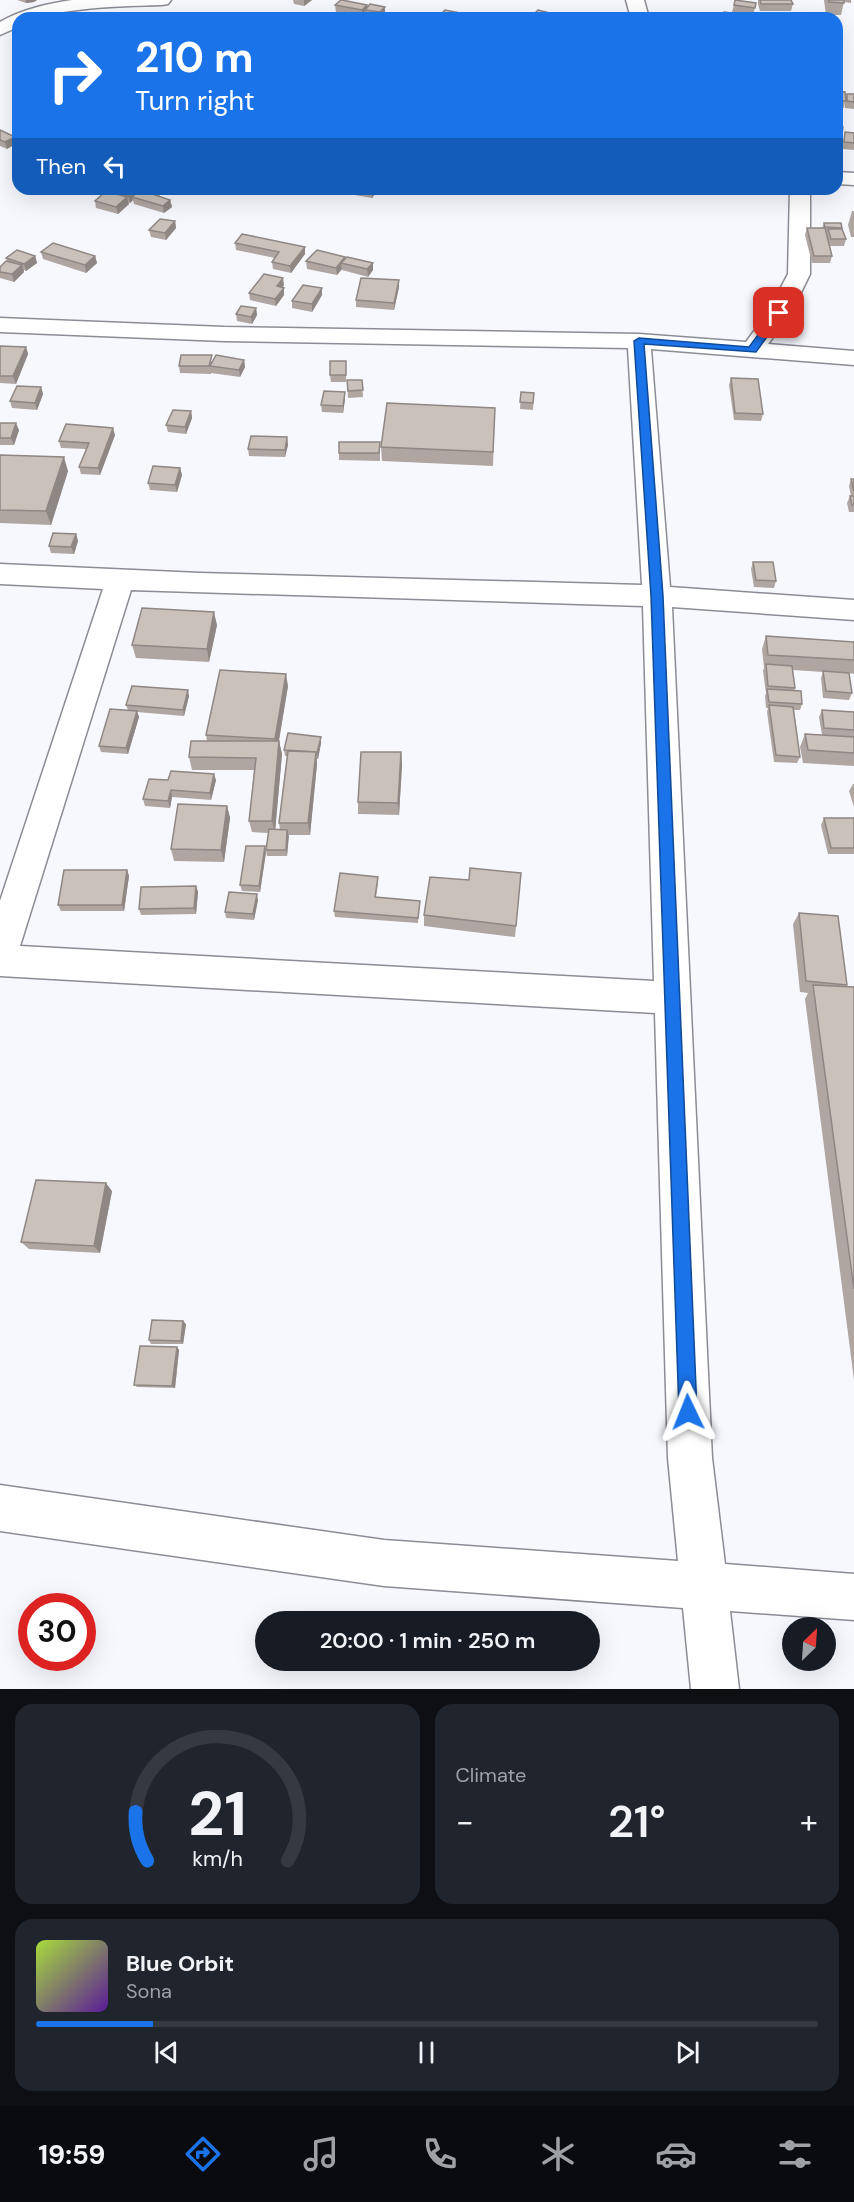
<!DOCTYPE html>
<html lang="en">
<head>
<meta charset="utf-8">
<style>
	:root { --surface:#171b24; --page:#20242c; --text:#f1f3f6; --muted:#9ea1a6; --line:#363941; --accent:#1a73e8 }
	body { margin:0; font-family:"DM Sans",sans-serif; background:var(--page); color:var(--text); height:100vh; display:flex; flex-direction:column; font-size:22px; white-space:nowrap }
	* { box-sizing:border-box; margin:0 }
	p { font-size:20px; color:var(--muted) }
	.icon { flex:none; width:33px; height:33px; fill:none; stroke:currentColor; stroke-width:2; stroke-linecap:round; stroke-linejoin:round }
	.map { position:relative; height:1689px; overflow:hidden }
	.sheet { display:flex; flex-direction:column; gap:15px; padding:15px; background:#0d0f14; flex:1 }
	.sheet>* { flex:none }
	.top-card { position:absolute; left:12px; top:12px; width:831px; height:183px; border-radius:18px; box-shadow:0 6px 24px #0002; background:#1a73e8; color:#fff; overflow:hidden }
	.needle { width:39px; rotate:25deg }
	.tools { position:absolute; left:782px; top:1617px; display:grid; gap:12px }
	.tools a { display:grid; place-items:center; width:54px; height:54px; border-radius:50%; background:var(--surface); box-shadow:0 6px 24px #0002; font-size:30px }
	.speed { position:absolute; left:18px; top:1593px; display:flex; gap:12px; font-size:30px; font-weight:700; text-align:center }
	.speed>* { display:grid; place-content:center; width:78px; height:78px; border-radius:50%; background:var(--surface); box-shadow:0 6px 24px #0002; line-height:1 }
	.speed .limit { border:9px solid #d22; background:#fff; color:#111 }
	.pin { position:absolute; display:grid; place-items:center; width:51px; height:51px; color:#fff; margin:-26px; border-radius:12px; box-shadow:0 3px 9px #0006 }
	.me { position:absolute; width:66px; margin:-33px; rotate:358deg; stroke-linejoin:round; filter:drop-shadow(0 0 4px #0008) }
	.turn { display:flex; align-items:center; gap:21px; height:126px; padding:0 24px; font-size:27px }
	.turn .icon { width:78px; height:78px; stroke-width:2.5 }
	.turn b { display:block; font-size:42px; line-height:51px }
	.then { display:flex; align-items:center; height:57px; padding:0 24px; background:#0003; gap:12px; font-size:22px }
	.big { font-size:45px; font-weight:600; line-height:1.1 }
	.sheet .widget { flex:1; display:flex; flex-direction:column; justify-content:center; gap:9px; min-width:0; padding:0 21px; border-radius:18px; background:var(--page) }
	.sheet .dial { align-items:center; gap:0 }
	.dial svg { height:156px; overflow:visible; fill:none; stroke:var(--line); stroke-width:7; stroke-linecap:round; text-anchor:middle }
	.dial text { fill:var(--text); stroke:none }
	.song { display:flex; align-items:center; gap:18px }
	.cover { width:72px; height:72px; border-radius:9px; background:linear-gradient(135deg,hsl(80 70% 55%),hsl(270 70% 35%)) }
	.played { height:6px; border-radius:3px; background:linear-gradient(90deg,var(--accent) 15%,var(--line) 15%) }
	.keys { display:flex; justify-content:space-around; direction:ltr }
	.heat { display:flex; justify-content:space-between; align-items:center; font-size:33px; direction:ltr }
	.sheet .tiles { flex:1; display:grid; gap:15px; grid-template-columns:1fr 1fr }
	.widget:last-child { grid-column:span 2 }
	.trip { position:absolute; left:255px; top:1611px; width:345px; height:60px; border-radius:30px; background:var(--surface); box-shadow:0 6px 24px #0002; font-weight:600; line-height:60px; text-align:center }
	.dock { display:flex; height:96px; justify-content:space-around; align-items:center; background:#090b0e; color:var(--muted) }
	.dock .icon { width:42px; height:42px }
	.dock .selected { color:var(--accent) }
	.dock b { font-size:27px; color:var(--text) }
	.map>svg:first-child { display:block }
</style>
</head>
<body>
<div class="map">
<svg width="854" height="1689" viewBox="0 0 854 1689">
	<rect width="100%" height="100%" fill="#f7f8fe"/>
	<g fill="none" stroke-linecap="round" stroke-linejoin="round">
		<!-- minor casing -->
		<g stroke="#8b8c95" stroke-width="3">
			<g id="minor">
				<path d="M72 0H171L168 4 162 5C134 6 106 6 78 10 57 12 39 18 18 18V27L0 35V22C22 9 47 4 72 0Z"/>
				<path d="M626 0H644L649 18H631Z"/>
				<path d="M837 172 854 173V185L837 184Z"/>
				<path d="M790 189H810V274L791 313 768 344 854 351V365L651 349 670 587 854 600V620L672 607 712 1458 725 1564 854 1574V1620L730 1611 739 1689H691L683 1608 384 1586 0 1531V1485L384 1540 678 1561 668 1458 655 1013 0 976V901L103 589 0 584V564L200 573 642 585 628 348 224 341 0 332V318L224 327 639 334 746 342 768 312 788 274ZM131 590 643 606 654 981 20 946Z"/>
			</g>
		</g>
		<!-- minor -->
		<use href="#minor" fill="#fff" fill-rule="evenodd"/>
	</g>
	<!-- wall -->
	<g fill="#afa6a1">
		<path d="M17 0H37L34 2 26 3Z"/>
		<path d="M293 0H312L304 6 294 4Z"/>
		<path d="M758 0H791L793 4 791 11H760L758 4Z"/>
		<path d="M824 0H851V3L844 2 841 15H826Z"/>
		<path d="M756 3 753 15 732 12 734 5Z"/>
		<path d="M335 5 385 7V14L381 18 365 16V14L362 17 336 12Z"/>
		<path d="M724 12 770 18H722Z"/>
		<path d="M440 15 465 18H440Z"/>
		<path d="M837 91 845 100 847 94H854V109L845 108V101L844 108 837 107Z"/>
		<path d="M837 126 841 141 839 148H837Z"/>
		<path d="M0 130 15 137 17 143 7 149 0 146Z"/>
		<path d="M845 132 854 133V150L842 149Z"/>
		<path d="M106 189H135L136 194 159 191 160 197 170 200 172 207 164 213 134 204 133 200 130 203 128 202 129 204 118 214 96 208 95 201 107 192 108 189Z"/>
		<path d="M349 189H378V190L372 198 349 194Z"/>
		<path d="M852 211H854V237H851L848 225Z"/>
		<path d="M175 221 176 228 166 240 151 237 149 230Z"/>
		<path d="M824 223 842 228 846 239 844 246H829L832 256 830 263H812L805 235 807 228H822Z"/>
		<path d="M235 243 305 247V254L291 273 273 269 272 262 275 258 236 250Z"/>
		<path d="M41 252 95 256 97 263 86 273 43 259Z"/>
		<path d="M35 256 37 263 26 271 24 270V272L14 282 0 278V267L7 261 6 258Z"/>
		<path d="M345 259 373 263V270L368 277 342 270V269L337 275 307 269 306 261Z"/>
		<path d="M284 285 283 288 284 295 276 306 250 300 249 293Z"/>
		<path d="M399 287 394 310 356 307V300Z"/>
		<path d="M322 295 312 312 292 308V301Z"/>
		<path d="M256 308 257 315 252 324 237 321 236 314Z"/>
		<path d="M0 346 26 347 28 354 16 384 0 383Z"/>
		<path d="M244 360 245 367 240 377 211 373V372V374L180 373 179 366 213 361Z"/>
		<path d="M346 361V382H331L330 375Z"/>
		<path d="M731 378 763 414 761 421 734 420 729 385Z"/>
		<path d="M347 380H362L363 397 348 398Z"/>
		<path d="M41 387 43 394 37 410 12 408 10 401Z"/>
		<path d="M345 392V399L343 413 322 412 321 405Z"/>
		<path d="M521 392 534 393 533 410 520 409Z"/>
		<path d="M495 408 493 466 382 461 381 447Z"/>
		<path d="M191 411 192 418 186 434 168 432 166 425Z"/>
		<path d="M0 423 19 430 14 445H0Z"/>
		<path d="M115 435 100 475 81 474 79 467 86 449 61 448 59 441Z"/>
		<path d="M287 437 288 445 285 457 249 456 248 449Z"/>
		<path d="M380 442V461L339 460V453Z"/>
		<path d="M0 455 68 471 51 525 0 523Z"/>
		<path d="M180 468 182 475 177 492 150 490 148 483Z"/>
		<path d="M851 479H854V512H849L847 503 850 496H851L849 486Z"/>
		<path d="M76 534 78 541 74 554 51 553 49 546Z"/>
		<path d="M753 562 776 581 774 588 754 587 751 569Z"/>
		<path d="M217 625 209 662 136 658 132 645Z"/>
		<path d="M766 636 854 642V674L849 673 852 693 849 700 823 698 821 678 823 672 793 670 795 688 794 691 802 704 800 710H794L800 757 797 763 774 762 767 712 768 708H766L765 696 766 693 763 671 764 668 762 649Z"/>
		<path d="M288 686 279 741 282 754 275 830H280L279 823 287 756H285L284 750 321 743 318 759H317V764L310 835H288L287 856H267L266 850 268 833 252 832 249 821 254 770H192L189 757 207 741 206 735Z"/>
		<path d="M189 696 184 716 137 712 139 717 128 754 101 752 99 746 128 710 126 705Z"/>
		<path d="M822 710 854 712V766L803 763 800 747 805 734 822 735 819 717Z"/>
		<path d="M401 752 402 765 399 815 358 814V802Z"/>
		<path d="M168 780H216L211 800 172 797 170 808 145 806 143 799Z"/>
		<path d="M853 784H854V807L849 791Z"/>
		<path d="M227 806 230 818 224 862 174 861 171 849Z"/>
		<path d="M824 818H854V854H828L821 825Z"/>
		<path d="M266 852 260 892 242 891 240 885Z"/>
		<path d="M127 870 129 876 124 911H61L58 905Z"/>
		<path d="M521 873 515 937 424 926V915L469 880Z"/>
		<path d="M378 877V883L376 898 420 901 418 923 335 917 334 911Z"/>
		<path d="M196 886 198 892 196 914 141 915 139 909Z"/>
		<path d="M258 900 254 920 226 918 225 912Z"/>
		<path d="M799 913 847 985 846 987H854V1380L805 999 808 993 800 992 793 924Z"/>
		<path d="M112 1191 100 1253 29 1249 21 1242Z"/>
		<path d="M186 1324 183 1344H151L149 1340Z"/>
		<path d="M177 1347 179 1350 175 1388 137 1387 134 1385Z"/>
	</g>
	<!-- shaded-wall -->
	<g fill="#8e8783">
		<path d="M26 0H37L34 2 26 3Z"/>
		<path d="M304 0H312L304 6Z"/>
		<path d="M367 5V10H365V14L362 17V10Z"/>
		<path d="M385 7V14L380 18V12Z"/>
		<path d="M15 137 17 143 7 149 5 142Z"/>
		<path d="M136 189 137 196 132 197 133 200 130 203 128 196Z"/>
		<path d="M373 189H378V190L372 198 371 191Z"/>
		<path d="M127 197 129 204 118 214 116 207Z"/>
		<path d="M170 200 172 207 164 213 163 206Z"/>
		<path d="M175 221 176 228 166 240 165 233Z"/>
		<path d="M305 247V254L291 273 290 266Z"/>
		<path d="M35 256 37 263 26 271 24 264Z"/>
		<path d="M95 256 97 263 86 273 85 265Z"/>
		<path d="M345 257V264L341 263 342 269 337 275 336 268Z"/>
		<path d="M373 263V270L368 277 367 269Z"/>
		<path d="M22 265 24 272 14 282 12 274Z"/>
		<path d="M283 278 284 285 278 294 277 286Z"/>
		<path d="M399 280V287L394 310V303Z"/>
		<path d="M284 288V295L276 306 275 299Z"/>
		<path d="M322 288V295L312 312V304Z"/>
		<path d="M256 308 257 315 252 324 251 317Z"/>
		<path d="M26 347 28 354 16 384 13 376Z"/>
		<path d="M244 360 245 367 240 377 239 370Z"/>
		<path d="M41 387 43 394 37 410 35 403Z"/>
		<path d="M345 392V399L343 413V406Z"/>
		<path d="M191 411 192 418 186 434 185 427Z"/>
		<path d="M16 423 19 430 14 445 11 438Z"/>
		<path d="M113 428 115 435 100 475 98 468Z"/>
		<path d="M287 437 288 445 285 457V450Z"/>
		<path d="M64 457 68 471 51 525 46 511Z"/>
		<path d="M180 468 182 475 177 492 175 485Z"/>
		<path d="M76 534 78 541 74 554 71 547Z"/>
		<path d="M214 612 217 625 209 662 207 649Z"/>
		<path d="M286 674 288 686 277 751 275 739Z"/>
		<path d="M188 690 189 696 184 716 183 710Z"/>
		<path d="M137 711 139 717 128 754 126 748Z"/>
		<path d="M321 737V743L318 759 317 753Z"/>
		<path d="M279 741 282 754 275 833 272 821Z"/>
		<path d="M316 752 317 764 310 835 308 823Z"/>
		<path d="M401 752 402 765 399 815 398 803Z"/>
		<path d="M214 774 216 780 211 800 210 793Z"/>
		<path d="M171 790 172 797 170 808 168 801Z"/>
		<path d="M227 806 230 818 224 862 221 850Z"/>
		<path d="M287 830 289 836 287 856 286 850Z"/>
		<path d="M265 846 266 852 260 892 259 886Z"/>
		<path d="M127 870 129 876 124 911 122 905Z"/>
		<path d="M196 886 198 892 196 914 194 908Z"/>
		<path d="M257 894 258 900 254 920 253 914Z"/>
		<path d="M106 1183 112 1191 100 1253 94 1246Z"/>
		<path d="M183 1321 186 1324 183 1344 181 1341Z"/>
		<path d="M177 1347 179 1350 175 1388 172 1386Z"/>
	</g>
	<!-- building -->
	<g fill="#cbc1bb" stroke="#8e8783" stroke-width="1.5">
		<path d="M341 0H342L367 5 362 10 335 5Z"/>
		<path d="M735 0 756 3 755 8 734 5Z"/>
		<path d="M760 0H791L793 4H761Z"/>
		<path d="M829 0H844V3L829 2Z"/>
		<path d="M370 4 385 7 380 12 365 10Z"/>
		<path d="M445 10 465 14 461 18H456L440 15Z"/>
		<path d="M538 10 562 16 559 18H540L532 16Z"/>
		<path d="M724 12 770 18H741L722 16Z"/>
		<path d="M125 14 133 17 119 18Z"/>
		<path d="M508 15 524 18H505Z"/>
		<path d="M837 91 845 92 846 101 837 100Z"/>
		<path d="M847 94H854V102L847 101Z"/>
		<path d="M837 126 843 127 841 141H837Z"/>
		<path d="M0 130 15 137 5 142 0 140Z"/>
		<path d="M845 132 854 133V143L844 142Z"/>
		<path d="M108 189H136L128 196 107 190Z"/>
		<path d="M142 189H151L159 191 155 195 170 200 163 206 132 197Z"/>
		<path d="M360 189H373L371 191Z"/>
		<path d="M106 191 127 197 116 207 95 201Z"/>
		<path d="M160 219 175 221 165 233 149 230Z"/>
		<path d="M824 223H841L842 228 825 227Z"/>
		<path d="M807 228H825L832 256H814Z"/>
		<path d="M828 229H842L846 239H831Z"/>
		<path d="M242 234 305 247 290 266 272 262 279 252 235 243Z"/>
		<path d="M53 243 95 256 85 265 41 252Z"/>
		<path d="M17 250 35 256 24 264 6 258Z"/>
		<path d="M317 250 345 257 336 268 306 261Z"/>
		<path d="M347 257 373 263 367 269 341 263Z"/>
		<path d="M6 261 22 265 12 274 0 272V267Z"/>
		<path d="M264 274 283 278 277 286 284 288 275 299 249 293Z"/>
		<path d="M361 278 399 280 394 303 356 300Z"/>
		<path d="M303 285 322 288 312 304 292 301Z"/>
		<path d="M241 306 256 308 251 317 236 314Z"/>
		<path d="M0 346 26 347 13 376H0Z"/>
		<path d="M181 355H212L209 366H179Z"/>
		<path d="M216 355 244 360 239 370 210 366Z"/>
		<rect x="330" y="361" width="16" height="14"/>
		<path d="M731 378 758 379 763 414 735 413Z"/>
		<path d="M347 380H362L363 390 348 391Z"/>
		<path d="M17 386 41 387 35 403 10 401Z"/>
		<path d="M324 391 345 392 343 406 321 405Z"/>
		<path d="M521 392 534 393 533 403 520 402Z"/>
		<path d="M387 403 495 408 493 452 381 447Z"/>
		<path d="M173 410 191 411 185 427 166 425Z"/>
		<path d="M0 423H16L11 438H0Z"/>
		<path d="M66 424 113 428 98 468 79 467 89 443 59 441Z"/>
		<path d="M251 436 287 437 285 450 248 449Z"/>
		<path d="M339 442H380L379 453H339Z"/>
		<path d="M0 455 64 457 46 511 0 510Z"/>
		<path d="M153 466 180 468 175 485 148 483Z"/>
		<path d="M851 479H854V491Z"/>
		<path d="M850 496H854V505H852Z"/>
		<path d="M53 533 76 534 71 547 49 546Z"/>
		<path d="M753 562H773L776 581 756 580Z"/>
		<path d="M142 608 214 612 207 649 132 645Z"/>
		<path d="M766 636 854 642V660L768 655Z"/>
		<path d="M766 664 792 666 795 688 768 686Z"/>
		<path d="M220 670 286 674 275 739 206 735Z"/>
		<path d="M823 671 849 673 852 693 826 691Z"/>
		<path d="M132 686 188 690 183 710 126 705Z"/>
		<path d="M767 689 801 691 802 704 769 702Z"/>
		<path d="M769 705 793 707 800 757 776 755Z"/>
		<path d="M110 709 137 711 126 748 99 746Z"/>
		<path d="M822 710 854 712V730L824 728Z"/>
		<path d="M288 733 321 737 317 753H316V752L284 750Z"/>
		<path d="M805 734 854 737V753L808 750Z"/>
		<path d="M191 741H279L272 821H249L256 758 189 757Z"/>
		<path d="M288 751 316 752 308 823H279Z"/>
		<path d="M361 752H401L398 803 358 802Z"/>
		<path d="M171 771 214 774 210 793 171 790 168 801 143 799 149 779 168 780Z"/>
		<path d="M178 804 227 806 221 850 171 849Z"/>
		<path d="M824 818H854V848H831Z"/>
		<path d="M269 829 287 830 286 850H266Z"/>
		<path d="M246 846H265L259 886 240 885Z"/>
		<path d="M470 868 521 873 516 926 424 915 430 877 469 880Z"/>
		<path d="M64 870H127L122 905H58Z"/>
		<path d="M340 873 378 877 375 897 420 901 418 918 334 911Z"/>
		<path d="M196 886 194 908 139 909 141 887Z"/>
		<path d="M229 892 257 894 253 914 225 912Z"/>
		<path d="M799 913 838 916 847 985 806 981Z"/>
		<path d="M813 985 854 987V1289Z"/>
		<path d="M36 1180 106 1183 94 1246 21 1242Z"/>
		<path d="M152 1320 183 1321 181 1341 149 1340Z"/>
		<path d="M140 1346 177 1347 172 1386 134 1385Z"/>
	</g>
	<!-- route -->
	<path fill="#1a73e8" stroke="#114b97" stroke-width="1.5" d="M776 311 784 313 756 352 644 344 663 596 697 1412 695 1418 688 1421 682 1418 679 1412 651 596 634 341 639 338 749 347Z"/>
</svg>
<div class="tools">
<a><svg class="needle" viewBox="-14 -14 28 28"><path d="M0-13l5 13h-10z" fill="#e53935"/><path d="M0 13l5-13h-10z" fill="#9ea1a6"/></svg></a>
</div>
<div class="speed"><div class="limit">30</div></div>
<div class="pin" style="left:779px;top:313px;background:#d93025"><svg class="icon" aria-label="arrive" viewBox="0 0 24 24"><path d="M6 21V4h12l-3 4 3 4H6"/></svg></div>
<svg class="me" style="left:688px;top:1412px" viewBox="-20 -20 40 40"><path d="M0-17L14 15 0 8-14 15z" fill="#1a73e8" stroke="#fff" stroke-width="4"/></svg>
<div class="trip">20:00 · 1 min · 250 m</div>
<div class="top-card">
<div class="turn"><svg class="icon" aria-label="right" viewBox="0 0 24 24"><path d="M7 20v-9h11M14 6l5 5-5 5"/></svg><div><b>210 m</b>Turn right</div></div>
<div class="then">Then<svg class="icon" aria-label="left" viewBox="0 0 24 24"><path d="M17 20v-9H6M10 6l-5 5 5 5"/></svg></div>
</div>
</div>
<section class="sheet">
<div class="tiles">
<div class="widget dial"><svg viewBox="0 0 100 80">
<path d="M14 69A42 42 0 1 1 86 69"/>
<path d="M14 69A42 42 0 0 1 8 44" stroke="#1a73e8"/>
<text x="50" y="56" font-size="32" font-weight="700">21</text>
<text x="50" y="72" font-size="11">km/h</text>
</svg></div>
<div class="widget"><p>Climate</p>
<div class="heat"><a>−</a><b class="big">21°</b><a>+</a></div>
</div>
<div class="widget">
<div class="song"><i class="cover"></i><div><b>Blue Orbit</b><p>Sona</p></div></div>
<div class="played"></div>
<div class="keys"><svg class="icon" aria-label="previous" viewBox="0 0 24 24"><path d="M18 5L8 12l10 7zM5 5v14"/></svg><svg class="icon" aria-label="pause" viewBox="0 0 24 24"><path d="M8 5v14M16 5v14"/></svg><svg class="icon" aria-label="next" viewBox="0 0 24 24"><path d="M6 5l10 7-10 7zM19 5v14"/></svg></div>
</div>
</div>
</section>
<nav class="dock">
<b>19:59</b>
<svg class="icon selected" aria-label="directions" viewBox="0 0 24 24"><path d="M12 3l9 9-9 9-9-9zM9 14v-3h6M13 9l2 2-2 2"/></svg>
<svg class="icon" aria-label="music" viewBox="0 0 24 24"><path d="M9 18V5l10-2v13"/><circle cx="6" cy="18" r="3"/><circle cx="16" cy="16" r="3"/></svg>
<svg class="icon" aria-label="phone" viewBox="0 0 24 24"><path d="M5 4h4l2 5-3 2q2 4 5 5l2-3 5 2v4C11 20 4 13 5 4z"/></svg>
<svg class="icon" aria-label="climate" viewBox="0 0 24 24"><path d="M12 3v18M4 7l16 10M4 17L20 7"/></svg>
<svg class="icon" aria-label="car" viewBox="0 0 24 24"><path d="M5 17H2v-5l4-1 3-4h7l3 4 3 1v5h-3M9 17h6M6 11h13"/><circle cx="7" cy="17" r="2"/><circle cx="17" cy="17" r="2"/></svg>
<svg class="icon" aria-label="filters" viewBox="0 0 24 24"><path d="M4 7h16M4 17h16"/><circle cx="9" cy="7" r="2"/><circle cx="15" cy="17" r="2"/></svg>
</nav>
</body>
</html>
